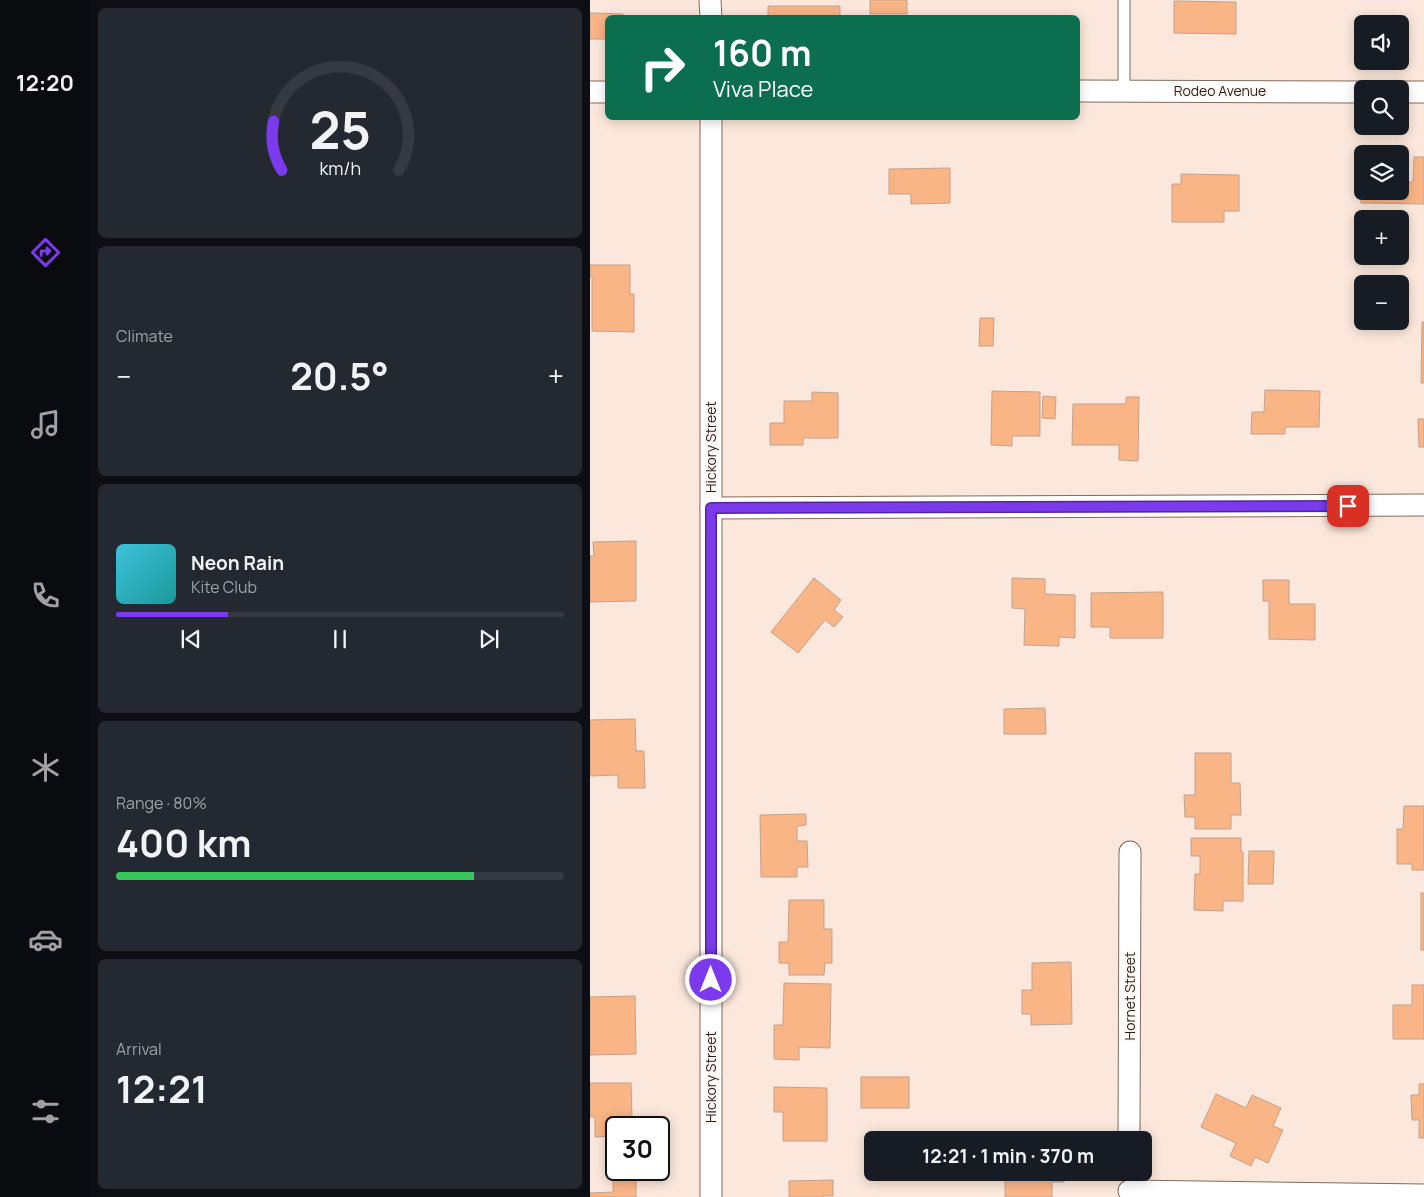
<!DOCTYPE html>
<html lang="en">
<head>
<meta charset="utf-8">
<style>
	:root { --surface:#171b24; --page:#242831; --text:#f1f3f6; --muted:#9ea1a6; --line:#363941; --accent:#7c3aed }
	body { margin:0; font-family:Manrope,sans-serif; background:var(--page); color:var(--text); height:100vh; display:flex; flex-direction:column; font-size:19px; white-space:nowrap }
	* { box-sizing:border-box; margin:0 }
	p { font-size:16px; color:var(--muted) }
	.icon { flex:none; width:28px; height:28px; fill:none; stroke:currentColor; stroke-width:2; stroke-linecap:round; stroke-linejoin:round }
	.map { position:relative; flex:1; overflow:hidden }
	.sheet { display:flex; flex-direction:column; gap:8px; padding:8px; background:#0d0f14; width:500px }
	.sheet>* { flex:none }
	.banner { position:absolute; left:15px; top:15px; width:475px; height:105px; border-radius:8px; box-shadow:0 2px 12px #0003; background:#0b6e4f; color:#fff; overflow:hidden }
	.tools { position:absolute; left:764px; top:15px; display:grid; gap:10px }
	.tools a { display:grid; place-items:center; width:55px; height:55px; border-radius:8px; background:var(--surface); box-shadow:0 2px 12px #0003; font-size:25px }
	.speed { position:absolute; left:15px; top:1116px; display:flex; gap:10px; font-size:25px; font-weight:700; text-align:center }
	.speed>* { display:grid; place-content:center; width:65px; height:65px; border-radius:50%; background:var(--surface); box-shadow:0 2px 12px #0003; line-height:1 }
	.speed .limit { border:2px solid #111; border-radius:8px; background:#fff; color:#111 }
	.pin { position:absolute; display:grid; place-items:center; width:42px; height:42px; color:#fff; margin:-21px; border-radius:10px; box-shadow:0 2px 8px #0006 }
	.me { position:absolute; width:55px; margin:-28px; rotate:0deg; stroke-linejoin:round; filter:drop-shadow(0 0 4px #0008) }
	.turn { display:flex; align-items:center; gap:18px; height:105px; padding:0 25px; font-size:22px }
	.turn .icon { width:65px; height:65px; stroke-width:2.5 }
	.turn b { display:block; font-size:35px; line-height:42px }
	.big { font-size:38px; font-weight:700; line-height:1.1 }
	.sheet .tile { flex:1; display:flex; flex-direction:column; justify-content:center; gap:8px; min-width:0; padding:0 18px; border-radius:8px; background:var(--page) }
	.sheet .dial { align-items:center; gap:0 }
	.dial svg { height:130px; overflow:visible; fill:none; stroke:var(--line); stroke-width:7; stroke-linecap:round; text-anchor:middle }
	.dial text { fill:var(--text); stroke:none }
	.song { display:flex; align-items:center; gap:15px }
	.cover { width:60px; height:60px; border-radius:8px; background:linear-gradient(135deg,hsl(190 70% 55%),hsl(180 70% 35%)) }
	.played { height:5px; border-radius:2px; background:linear-gradient(90deg,var(--accent) 25%,var(--line) 25%) }
	.keys { display:flex; justify-content:space-around; direction:ltr }
	.heat { display:flex; justify-content:space-between; align-items:center; font-size:28px; direction:ltr }
	.charge { height:8px; border-radius:4px; background:linear-gradient(90deg,#34c759 80%,var(--line) 0) }
	.trip { position:absolute; left:274px; top:1131px; width:288px; height:50px; border-radius:8px; background:var(--surface); box-shadow:0 2px 12px #0003; font-weight:700; line-height:50px; text-align:center }
	main { display:flex; flex:1; min-height:0 }
	.menu { display:flex; flex-direction:column; width:90px; justify-content:space-around; align-items:center; background:#090b0e; color:var(--muted) }
	.menu .icon { width:35px; height:35px }
	.menu .selected { color:var(--accent) }
	.menu b { font-size:22px; color:var(--text) }
	.map>svg:first-child { display:block }
</style>
</head>
<body>
<main>
<nav class="menu">
<b>12:20</b>
<svg class="icon selected" aria-label="directions" viewBox="0 0 24 24"><path d="M12 3l9 9-9 9-9-9zM9 14v-3h6M13 9l2 2-2 2"/></svg>
<svg class="icon" aria-label="music" viewBox="0 0 24 24"><path d="M9 18V5l10-2v13"/><circle cx="6" cy="18" r="3"/><circle cx="16" cy="16" r="3"/></svg>
<svg class="icon" aria-label="phone" viewBox="0 0 24 24"><path d="M5 4h4l2 5-3 2q2 4 5 5l2-3 5 2v4C11 20 4 13 5 4z"/></svg>
<svg class="icon" aria-label="climate" viewBox="0 0 24 24"><path d="M12 3v18M4 7l16 10M4 17L20 7"/></svg>
<svg class="icon" aria-label="car" viewBox="0 0 24 24"><path d="M5 17H2v-5l4-1 3-4h7l3 4 3 1v5h-3M9 17h6M6 11h13"/><circle cx="7" cy="17" r="2"/><circle cx="17" cy="17" r="2"/></svg>
<svg class="icon" aria-label="filters" viewBox="0 0 24 24"><path d="M4 7h16M4 17h16"/><circle cx="9" cy="7" r="2"/><circle cx="15" cy="17" r="2"/></svg>
</nav>
<section class="sheet">
<div class="tile dial"><svg viewBox="0 0 100 80">
<path d="M14 69A42 42 0 1 1 86 69"/>
<path d="M14 69A42 42 0 0 1 9 39" stroke="#7c3aed"/>
<text x="50" y="56" font-size="32" font-weight="700">25</text>
<text x="50" y="72" font-size="11">km/h</text>
</svg></div>
<div class="tile"><p>Climate</p>
<div class="heat"><a>−</a><b class="big">20.5°</b><a>+</a></div>
</div>
<div class="tile">
<div class="song"><i class="cover"></i><div><b>Neon Rain</b><p>Kite Club</p></div></div>
<div class="played"></div>
<div class="keys"><svg class="icon" aria-label="previous" viewBox="0 0 24 24"><path d="M18 5L8 12l10 7zM5 5v14"/></svg><svg class="icon" aria-label="pause" viewBox="0 0 24 24"><path d="M8 5v14M16 5v14"/></svg><svg class="icon" aria-label="next" viewBox="0 0 24 24"><path d="M6 5l10 7-10 7zM19 5v14"/></svg></div>
</div>
<div class="tile"><p>Range · 80%</p><b class="big">400 km</b><div class="charge"></div></div>
<div class="tile"><p>Arrival</p><b class="big">12:21</b></div>
</section>
<div class="map">
<svg width="834" height="1197" viewBox="0 0 834 1197">
	<rect width="100%" height="100%" fill="#fbe7db"/>
	<!-- building -->
	<g fill="#f9b586" stroke="#c0a28e">
		<rect x="280" y="0" width="37" height="14"/>
		<path d="M584 1 646 2V34L584 33Z"/>
		<path d="M178 6H250V17L178 18Z"/>
		<path d="M0 13 33 14V18H18V39H0Z"/>
		<path d="M824 157H834V204L771 203V181H772V191H810V182H823Z"/>
		<path d="M360 168V203L321 204V194H299V169Z"/>
		<path d="M591 174 649 175V211H634V222H582V184H591Z"/>
		<path d="M0 265H40V294H44V332L2 331V277H0Z"/>
		<path d="M390 318H404L403 346H389Z"/>
		<path d="M832 322H834V383H831Z"/>
		<path d="M675 390 730 391 729 427H695V434H661L662 412H674Z"/>
		<path d="M402 391 450 392V436H422V446L401 445Z"/>
		<path d="M222 392 248 393V438H213V445H180V423H194V401H222Z"/>
		<path d="M453 396 466 397 465 419 452 418Z"/>
		<path d="M536 397H549L548 461 529 460V445H482L483 404H536Z"/>
		<path d="M828 419H834V447H829Z"/>
		<path d="M46 541V601L0 602V556H4L3 542Z"/>
		<path d="M224 578 251 600 244 610 253 617 244 627 235 620 208 653 181 632Z"/>
		<path d="M422 578 455 579V594L485 595V638L469 637V646L434 645 435 609 422 608Z"/>
		<path d="M673 580H699V604H725V640L679 639V601H673Z"/>
		<path d="M573 592V638H520V627H501V593Z"/>
		<path d="M455 708 456 734H414V709Z"/>
		<path d="M45 719 46 751H54L55 788H28V775L0 776V720Z"/>
		<path d="M605 753H641V783H650L651 815H641V829H605V817H595L594 795H605Z"/>
		<path d="M814 806H834V870H822V864H807V829H813Z"/>
		<path d="M216 814V825L207 826V841H217L218 867H207V877H171L170 815Z"/>
		<path d="M601 838H651V852H653V901H633V911L604 910 605 874H610V856H601Z"/>
		<path d="M659 851H684L683 884H658Z"/>
		<rect x="831" y="893" width="3" height="57"/>
		<path d="M199 900H234V929H242V963H235L234 975H199V963H189V942H198Z"/>
		<path d="M481 962 482 1024 441 1025V1014H432V990H442V963Z"/>
		<path d="M194 983 241 984 240 1048 209 1047V1060L184 1059V1025H193Z"/>
		<path d="M822 985H834V1039H803V1005H822Z"/>
		<path d="M45 996 46 1054 0 1055V997Z"/>
		<rect x="271" y="1077" width="48" height="31"/>
		<path d="M0 1083H41L42 1117H50V1128H26V1136L5 1137V1117H0Z"/>
		<path d="M829 1084H834V1138H829V1120H822L821 1095H829Z"/>
		<path d="M184 1087 237 1088V1141H193V1112H184Z"/>
		<path d="M626 1094 656 1108 662 1095 691 1108 683 1126 693 1130 678 1163 665 1157 661 1166 640 1156 646 1143 611 1127Z"/>
		<path d="M415 1172H474V1182H462V1197H415Z"/>
		<path d="M23 1180H46V1197H0V1193L23 1192Z"/>
		<path d="M243 1180V1196H233V1197H199V1181Z"/>
	</g>
	<g fill="none" stroke-linecap="round" stroke-linejoin="round">
		<!-- service casing -->
		<g stroke="#866a58" stroke-width="13">
			<path id="service" d="M534 91V0"/>
		</g>
		<!-- minor casing -->
		<g stroke="#866a58" stroke-width="23">
			<g id="minor">
				<path d="M120 0 121 18"/>
				<path d="M488 91 772 92"/>
				<path d="M0 92H18"/>
				<path d="M810 92H834"/>
				<path d="M121 118V1197"/>
				<path d="M121 508 834 505"/>
				<path d="M539 1140 540 852"/>
				<path d="M539 1191 834 1195"/>
			</g>
		</g>
		<!-- service -->
		<use href="#service" stroke="#fff" stroke-width="11"/>
		<!-- minor -->
		<use href="#minor" stroke="#fff" stroke-width="21"/>
	</g>
	<g fill="none" stroke-linecap="round" stroke-linejoin="round">
		<!-- route casing -->
		<g stroke="#51269a" stroke-width="12">
			<path id="route" d="M121 980V508L758 506"/>
		</g>
		<!-- route -->
		<use href="#route" stroke="#7c3aed" stroke-width="9"/>
	</g>
	<g text-anchor="middle" stroke-width="4" stroke-linejoin="round" paint-order="stroke">
		<!-- street labels -->
		<g font-size="14" fill="#291e16" stroke="#fef7f3">
			<text x="630" y="96">Rodeo Avenue</text>
			<text transform="translate(121 447) rotate(-90)" y="5">Hickory Street</text>
			<text transform="translate(540 996) rotate(-90)" y="5">Hornet Street</text>
			<text transform="translate(121 1077) rotate(-90)" y="5">Hickory Street</text>
		</g>
	</g>
</svg>
<div class="tools">
<a><svg class="icon" aria-label="sound" viewBox="0 0 24 24"><path d="M4 9h4l5-4v14l-5-4H4zM17 9q2 3 0 6"/></svg></a>
<a><svg class="icon" aria-label="search" viewBox="0 0 24 24"><circle cx="10" cy="10" r="6"/><path d="M15 15l6 6"/></svg></a>
<a><svg class="icon" aria-label="layers" viewBox="0 0 24 24"><path d="M12 4l9 5-9 5-9-5zM3 14l9 5 9-5"/></svg></a>
<a>+</a>
<a>−</a>
</div>
<div class="speed"><div class="limit">30</div></div>
<div class="pin" style="left:758px;top:506px;background:#d93025"><svg class="icon" aria-label="arrive" viewBox="0 0 24 24"><path d="M6 21V4h12l-3 4 3 4H6"/></svg></div>
<svg class="me" style="left:121px;top:980px" viewBox="-20 -20 40 40"><circle r="17" fill="#7c3aed" stroke="#fff" stroke-width="3"/><path d="M0-11L8 9 0 5-8 9z" fill="#fff"/></svg>
<div class="trip">12:21 · 1 min · 370 m</div>
<div class="banner">
<div class="turn"><svg class="icon" aria-label="right" viewBox="0 0 24 24"><path d="M7 20v-9h11M14 6l5 5-5 5"/></svg><div><b>160 m</b>Viva Place</div></div>
</div>
</div>
</main>
</body>
</html>
